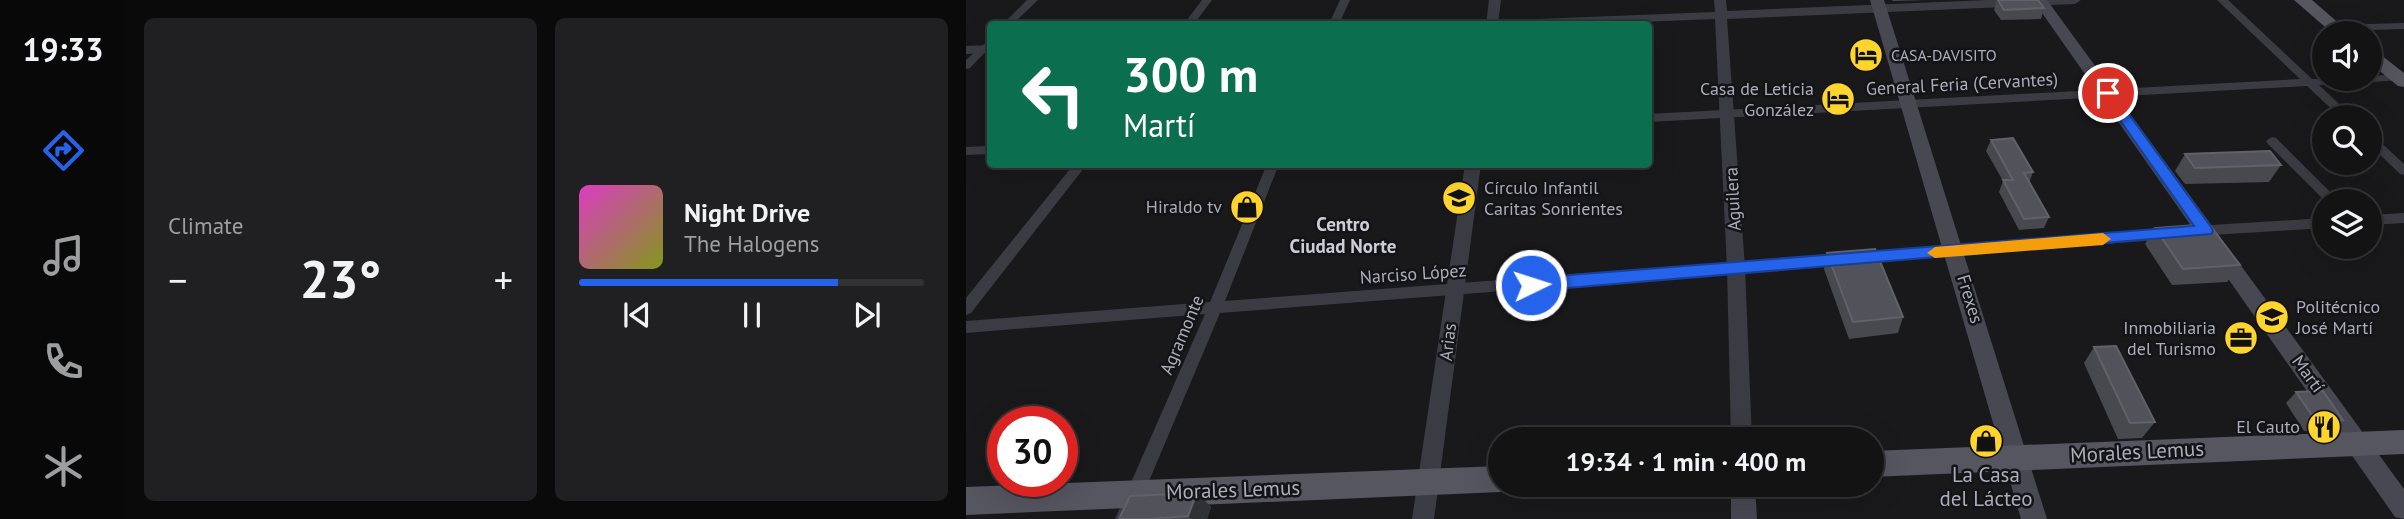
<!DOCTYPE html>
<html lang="en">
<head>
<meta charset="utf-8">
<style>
	:root { --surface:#131314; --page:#202022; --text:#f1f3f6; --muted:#9d9ea0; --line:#323234; --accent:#2563eb }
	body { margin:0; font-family:"PT Sans",sans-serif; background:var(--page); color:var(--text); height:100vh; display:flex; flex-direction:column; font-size:26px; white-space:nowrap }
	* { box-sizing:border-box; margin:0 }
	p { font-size:23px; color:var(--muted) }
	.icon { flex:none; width:38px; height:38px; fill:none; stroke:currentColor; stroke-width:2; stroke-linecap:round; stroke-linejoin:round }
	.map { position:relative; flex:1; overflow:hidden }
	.panel { display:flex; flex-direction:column; gap:18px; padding:18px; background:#0a0a0b; width:840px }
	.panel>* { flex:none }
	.guide { position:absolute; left:21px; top:21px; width:665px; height:147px; border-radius:7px; box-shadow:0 7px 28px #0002,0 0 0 2px var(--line); background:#0b6e4f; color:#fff; overflow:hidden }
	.buttons { position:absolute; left:1346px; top:21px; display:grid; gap:14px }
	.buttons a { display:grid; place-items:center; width:70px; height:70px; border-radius:50%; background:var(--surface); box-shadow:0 7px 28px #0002,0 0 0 2px var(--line); font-size:35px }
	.speed { position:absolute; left:21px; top:406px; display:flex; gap:14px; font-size:35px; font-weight:700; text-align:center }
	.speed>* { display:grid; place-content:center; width:91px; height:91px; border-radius:50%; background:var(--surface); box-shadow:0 7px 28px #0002,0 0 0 2px var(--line); line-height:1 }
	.speed .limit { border:10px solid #d22; background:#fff; color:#111 }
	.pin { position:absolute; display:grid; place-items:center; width:60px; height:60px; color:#fff; margin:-30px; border:4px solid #fff; border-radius:50%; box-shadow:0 2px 7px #0007 }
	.me { position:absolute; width:77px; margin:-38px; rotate:86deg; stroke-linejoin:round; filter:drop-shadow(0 0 5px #0008) }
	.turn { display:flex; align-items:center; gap:24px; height:147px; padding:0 21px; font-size:32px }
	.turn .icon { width:91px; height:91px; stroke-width:2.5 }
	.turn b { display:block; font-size:49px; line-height:60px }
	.big { font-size:52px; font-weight:700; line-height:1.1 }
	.panel .widget { flex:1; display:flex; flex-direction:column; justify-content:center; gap:10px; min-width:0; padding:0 24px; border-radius:10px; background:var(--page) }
	.song { display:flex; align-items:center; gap:21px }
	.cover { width:84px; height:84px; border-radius:10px; background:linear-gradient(135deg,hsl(310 70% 55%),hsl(70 70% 35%)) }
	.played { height:7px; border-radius:4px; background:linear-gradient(90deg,var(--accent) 75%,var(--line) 75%) }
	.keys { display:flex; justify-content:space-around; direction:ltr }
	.heat { display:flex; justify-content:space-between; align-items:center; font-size:38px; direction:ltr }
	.panel .tiles { flex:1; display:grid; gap:18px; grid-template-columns:repeat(2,1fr) }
	.trip { position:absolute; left:522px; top:427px; width:396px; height:70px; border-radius:35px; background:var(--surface); box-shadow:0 7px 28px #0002,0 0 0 2px var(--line); font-weight:700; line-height:70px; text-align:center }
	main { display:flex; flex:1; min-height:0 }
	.tab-bar { display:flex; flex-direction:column; width:126px; justify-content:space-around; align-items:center; background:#080808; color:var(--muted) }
	.tab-bar .icon { width:49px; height:49px }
	.tab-bar .active { color:var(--accent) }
	.tab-bar b { font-size:32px; color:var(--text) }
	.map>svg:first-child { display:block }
</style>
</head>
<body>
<main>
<nav class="tab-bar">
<b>19:33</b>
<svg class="icon active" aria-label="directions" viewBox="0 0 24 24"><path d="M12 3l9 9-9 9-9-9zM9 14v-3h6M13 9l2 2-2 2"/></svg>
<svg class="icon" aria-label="music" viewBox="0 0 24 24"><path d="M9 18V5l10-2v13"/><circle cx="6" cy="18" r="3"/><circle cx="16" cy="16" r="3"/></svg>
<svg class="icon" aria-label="phone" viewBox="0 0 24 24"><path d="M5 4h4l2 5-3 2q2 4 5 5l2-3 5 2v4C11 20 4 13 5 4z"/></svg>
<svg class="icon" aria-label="climate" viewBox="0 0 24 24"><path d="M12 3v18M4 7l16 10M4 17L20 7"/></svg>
</nav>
<section class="panel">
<div class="tiles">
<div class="widget"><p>Climate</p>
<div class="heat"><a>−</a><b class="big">23°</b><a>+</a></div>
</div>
<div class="widget">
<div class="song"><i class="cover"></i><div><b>Night Drive</b><p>The Halogens</p></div></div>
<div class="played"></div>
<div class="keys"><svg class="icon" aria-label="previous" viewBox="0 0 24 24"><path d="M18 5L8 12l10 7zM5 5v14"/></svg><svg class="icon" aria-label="pause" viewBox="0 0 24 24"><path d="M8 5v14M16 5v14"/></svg><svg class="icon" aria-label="next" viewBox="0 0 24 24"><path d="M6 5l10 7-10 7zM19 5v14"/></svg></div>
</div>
</div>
</section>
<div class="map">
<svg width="1438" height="519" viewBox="0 0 1438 519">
	<rect width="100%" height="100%" fill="#19191b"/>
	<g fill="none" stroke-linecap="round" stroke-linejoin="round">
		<!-- minor -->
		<g fill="#3b3c43" fill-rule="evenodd">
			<path d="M61 0H72L47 24H37Z"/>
			<path d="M236 0H246L228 24H218Z"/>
			<path d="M374 0H384L373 24H363Z"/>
			<path d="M1251 0H1262L1346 79H1404V76L1438 74V80L1353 85 1387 117H1374L1341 86 682 122V114L1334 79Z"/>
			<path d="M1438 23V29L1370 31 1365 28 1370 25Z"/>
			<path d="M24 39V47L4 68 0 69V60Z"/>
			<path d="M1404 135 1408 136 1438 164V175L1434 174 1404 145Z"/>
			<path d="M1306 137 1310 138 1373 201H1359L1302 144 1300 141Z"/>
			<path d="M24 146V154L0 155V147Z"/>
			<path d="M108 164H121L5 313 0 315V298Z"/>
			<path d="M301 164H313L259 301 1203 229 1210 234 1203 239 254 313 167 519H149L239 314 0 333V321L244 302Z"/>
			<path d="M1438 213V223L1404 225V215Z"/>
			<path d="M1358 218V228L1230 236 1223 231 1230 226Z"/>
		</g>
		<!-- tertiary -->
		<g fill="#3b3c43" fill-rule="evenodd">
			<path d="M523 0H535L532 24H520Z"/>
			<path d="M748 0H760L761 11 1023 0H1115L1109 4 761 19 779 268 786 439H765L761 268 749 19 624 24H541L547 20 749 12Z"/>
			<path d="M24 45V53L0 54V46Z"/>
			<path d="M499 164H515L468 519H446Z"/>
		</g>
		<!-- secondary -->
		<g fill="#474851" fill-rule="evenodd">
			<path d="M904 0H918L1081 519H1055Z"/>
			<path d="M1067 0H1081L1438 489V519L1429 517Z"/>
			<path d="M765 485H789L791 519H765Z"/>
		</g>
		<!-- primary -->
		<g fill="#555660" fill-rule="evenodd">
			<path d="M1328 0H1346L1384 33H1366Z"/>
			<path d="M1404 50 1410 51 1438 73V87L1432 86 1404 63Z"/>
			<path d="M1438 430V454L905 477V451Z"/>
			<path d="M534 466V485H546L544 488 534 492 0 515V487Z"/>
		</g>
	</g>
	<!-- wall -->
	<g fill="#47494e">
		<path d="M926 0H961L927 1Z"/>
		<path d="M1031 0 1078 8 1075 19 1035 20 1028 10Z"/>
		<path d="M1025 140 1067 172 1063 183 1083 217 1078 228 1053 230 1033 192 1037 181 1020 151Z"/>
		<path d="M1219 154 1315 165 1303 182 1219 184 1209 171Z"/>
		<path d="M1189 228 1274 265 1261 282 1206 285 1179 244Z"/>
		<path d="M861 253 937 317 932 333 883 339 858 269Z"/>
		<path d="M1128 347 1189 422 1176 438 1152 439 1118 363Z"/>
		<path d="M1330 392 1377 420 1365 430 1338 431 1320 403Z"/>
		<path d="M231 493 245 507 241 519H153Z"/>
	</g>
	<!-- shaded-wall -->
	<path fill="#303135" d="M231 493 245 507 241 519H225L222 516Z"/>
	<!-- building -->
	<g fill="#52535a" stroke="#606169" stroke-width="2">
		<path d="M1032 0H1072L1078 8 1038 10Z"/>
		<path d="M1047 138 1067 172 1058 173 1083 217 1058 219 1037 180H1047L1025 140Z"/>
		<path d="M1304 151 1315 165 1229 168 1219 154Z"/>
		<path d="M1243 224 1274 265 1217 269 1189 228Z"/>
		<path d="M909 249 937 317 887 322 861 253Z"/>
		<path d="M1150 346 1189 422 1164 423 1128 347Z"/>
		<path d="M1357 391 1377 420 1350 421 1330 392Z"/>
		<path d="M231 493 222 516 185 519H153L164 496Z"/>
	</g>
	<!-- route -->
	<path fill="#2563eb" stroke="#184099" stroke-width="2" d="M1142 89 1146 91 1245 227 1247 231 1245 234 565 291 557 285 565 278 1228 226 1135 93Z"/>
	<!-- slow -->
	<path fill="#f59e0b" d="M1137 233 1145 239 1137 245 969 258 961 253 969 247Z"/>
	<!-- icons -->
	<defs>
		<g id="hotel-disc" transform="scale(1.75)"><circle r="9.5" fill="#ffd42d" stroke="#141417"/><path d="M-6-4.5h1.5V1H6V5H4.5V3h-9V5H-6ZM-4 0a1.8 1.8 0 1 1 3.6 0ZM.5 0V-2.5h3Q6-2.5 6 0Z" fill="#111"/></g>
		<g id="school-disc" transform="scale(1.75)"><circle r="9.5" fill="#ffd42d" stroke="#141417"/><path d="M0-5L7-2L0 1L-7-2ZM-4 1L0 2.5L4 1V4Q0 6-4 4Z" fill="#111"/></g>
		<g id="shop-disc" transform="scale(1.75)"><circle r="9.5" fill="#ffd42d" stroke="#141417"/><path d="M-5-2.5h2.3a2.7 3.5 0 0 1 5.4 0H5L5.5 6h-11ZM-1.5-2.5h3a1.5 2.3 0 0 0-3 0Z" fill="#111"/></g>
		<g id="office-disc" transform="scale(1.75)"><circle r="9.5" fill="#ffd42d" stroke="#141417"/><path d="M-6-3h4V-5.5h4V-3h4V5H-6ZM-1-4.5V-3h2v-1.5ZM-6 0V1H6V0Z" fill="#111"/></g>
		<g id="restaurant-disc" transform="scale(1.75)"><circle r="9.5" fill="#ffd42d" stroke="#141417"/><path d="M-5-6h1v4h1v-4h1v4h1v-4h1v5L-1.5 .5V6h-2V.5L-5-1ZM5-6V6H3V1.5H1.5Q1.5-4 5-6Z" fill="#111"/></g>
	</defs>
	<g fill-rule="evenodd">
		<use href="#hotel-disc" x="900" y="55"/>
		<use href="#hotel-disc" x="872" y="99"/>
		<use href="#school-disc" x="493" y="198"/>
		<use href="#shop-disc" x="281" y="207"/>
		<use href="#school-disc" x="1306" y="317"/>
		<use href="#office-disc" x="1275" y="338"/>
		<use href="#restaurant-disc" x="1358" y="427"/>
		<use href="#shop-disc" x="1020" y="441"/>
	</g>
	<g text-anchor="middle" stroke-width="5" stroke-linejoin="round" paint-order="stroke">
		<!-- far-poi labels -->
		<g font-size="16" fill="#aaadbc" stroke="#141417" text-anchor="start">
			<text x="925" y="61">CASA-DAVISITO</text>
		</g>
		<!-- street labels -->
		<g font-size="18" fill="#aaadbc" stroke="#141417">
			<text transform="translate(996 84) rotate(-3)" y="6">General Feria (Cervantes)</text>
			<text transform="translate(767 199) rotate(-93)" y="6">Aguilera</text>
			<text transform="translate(447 274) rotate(-4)" y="6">Narciso López</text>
			<text transform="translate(1004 299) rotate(73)" y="6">Frexes</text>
			<text transform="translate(216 335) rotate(-67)" y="6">Agramonte</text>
			<text transform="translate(482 342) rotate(-83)" y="6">Arias</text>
			<text transform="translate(1342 374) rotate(54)" y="6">Martí</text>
		</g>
		<!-- poi labels -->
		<g font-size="18" fill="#aaadbc" stroke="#141417" text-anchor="end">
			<text x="848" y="95">Casa de Leticia<tspan x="848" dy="21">González</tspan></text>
			<text x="518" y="194" text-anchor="start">Círculo Infantil<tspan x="518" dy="21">Caritas Sonrientes</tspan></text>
			<text x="256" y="213">Hiraldo tv</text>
			<text x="1330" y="313" text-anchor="start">Politécnico<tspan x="1330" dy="21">José Martí</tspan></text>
			<text x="1250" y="334">Inmobiliaria<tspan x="1250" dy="21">del Turismo</tspan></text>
			<text x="1334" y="433">El Cauto</text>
		</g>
		<!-- neighbourhood labels -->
		<g font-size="19" font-weight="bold" fill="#cccdd8" stroke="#141417">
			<text x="377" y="231">Centro<tspan x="377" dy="22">Ciudad Norte</tspan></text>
		</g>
		<!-- near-street labels -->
		<g font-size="21" fill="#aaadbc" stroke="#141417">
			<text transform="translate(1171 452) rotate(-3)" y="7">Morales Lemus</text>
			<text transform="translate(267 490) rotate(-2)" y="7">Morales Lemus</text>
		</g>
		<!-- near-poi labels -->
		<g font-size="21" fill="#aaadbc" stroke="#141417">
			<text x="1020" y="482">La Casa<tspan x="1020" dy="24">del Lácteo</tspan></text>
		</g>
	</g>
</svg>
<div class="buttons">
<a><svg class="icon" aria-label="sound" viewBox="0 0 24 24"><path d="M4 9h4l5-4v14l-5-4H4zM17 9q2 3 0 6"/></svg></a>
<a><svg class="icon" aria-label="search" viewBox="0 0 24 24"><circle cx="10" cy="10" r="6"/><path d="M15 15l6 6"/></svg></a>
<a><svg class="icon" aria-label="layers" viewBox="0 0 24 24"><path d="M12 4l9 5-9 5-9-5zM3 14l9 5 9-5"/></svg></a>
</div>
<div class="speed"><div class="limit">30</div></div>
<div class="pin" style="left:1142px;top:93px;background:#d93025"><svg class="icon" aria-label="arrive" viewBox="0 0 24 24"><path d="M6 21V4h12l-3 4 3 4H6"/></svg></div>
<svg class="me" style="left:565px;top:285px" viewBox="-20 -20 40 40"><circle r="17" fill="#2563eb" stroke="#fff" stroke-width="3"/><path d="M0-11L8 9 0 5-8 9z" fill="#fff"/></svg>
<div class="trip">19:34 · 1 min · 400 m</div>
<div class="guide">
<div class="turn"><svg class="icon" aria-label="left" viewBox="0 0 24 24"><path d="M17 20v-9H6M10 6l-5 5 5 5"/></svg><div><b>300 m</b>Martí</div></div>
</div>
</div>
</main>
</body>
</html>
